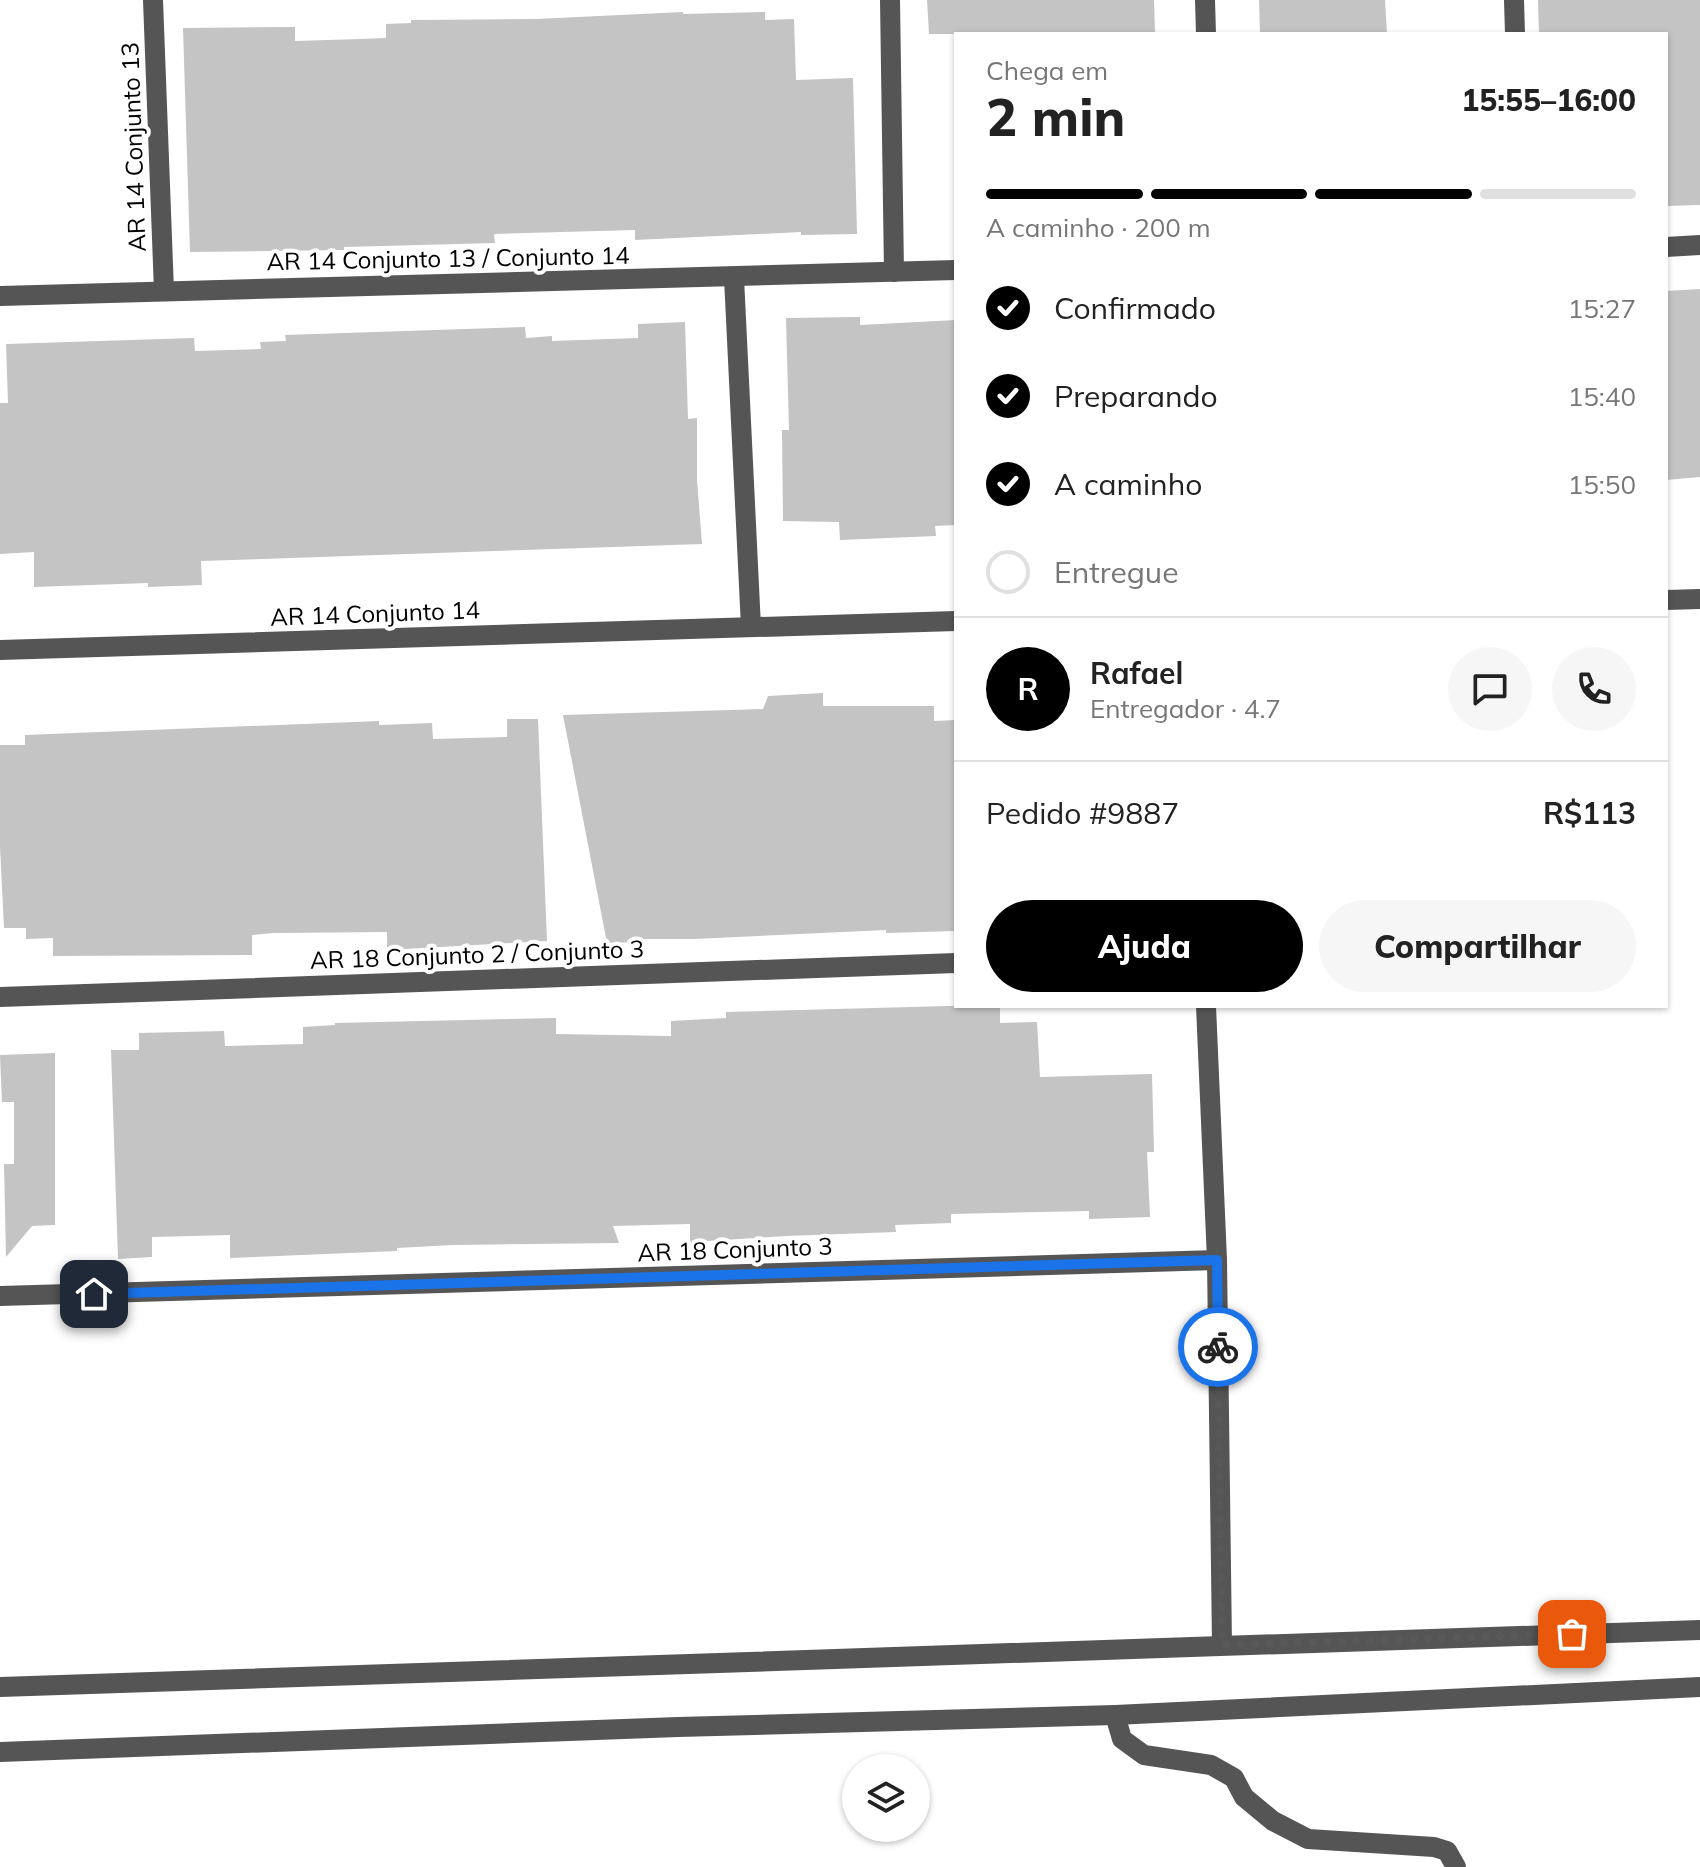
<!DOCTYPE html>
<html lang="pt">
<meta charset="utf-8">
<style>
:root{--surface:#fff;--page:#f6f6f6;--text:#222;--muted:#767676;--line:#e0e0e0;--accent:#000}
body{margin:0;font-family:Mulish,sans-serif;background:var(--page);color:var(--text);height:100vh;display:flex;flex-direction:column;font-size:30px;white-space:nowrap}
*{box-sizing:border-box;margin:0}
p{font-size:26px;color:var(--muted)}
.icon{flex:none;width:44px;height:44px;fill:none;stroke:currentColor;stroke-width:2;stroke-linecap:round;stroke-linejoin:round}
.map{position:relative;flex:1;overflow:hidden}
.side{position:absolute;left:954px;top:32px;width:714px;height:976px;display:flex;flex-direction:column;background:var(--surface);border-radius:0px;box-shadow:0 2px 6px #0004}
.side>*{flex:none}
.tools{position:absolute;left:842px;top:1754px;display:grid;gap:16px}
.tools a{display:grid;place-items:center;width:88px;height:88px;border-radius:50%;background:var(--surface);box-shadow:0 2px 6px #0004;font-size:40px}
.pin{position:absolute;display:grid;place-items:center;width:68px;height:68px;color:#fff;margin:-34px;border-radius:16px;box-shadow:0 4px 12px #0006}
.courier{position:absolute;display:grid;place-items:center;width:80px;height:80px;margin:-40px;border:6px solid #1a73e8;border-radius:50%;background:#fff;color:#222;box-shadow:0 2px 10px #0007}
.overview em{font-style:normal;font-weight:800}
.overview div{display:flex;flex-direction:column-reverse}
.overview{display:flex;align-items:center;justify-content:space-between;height:136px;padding:0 32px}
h1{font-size:52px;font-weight:800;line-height:60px}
.bar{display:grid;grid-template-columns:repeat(4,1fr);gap:12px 8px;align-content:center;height:96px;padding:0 32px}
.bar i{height:10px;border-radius:6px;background:var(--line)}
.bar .on{background:var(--accent)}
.bar p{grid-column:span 4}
.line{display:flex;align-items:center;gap:20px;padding:0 32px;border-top:2px solid var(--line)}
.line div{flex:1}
.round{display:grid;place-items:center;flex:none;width:84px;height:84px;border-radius:42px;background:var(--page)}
ol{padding:0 32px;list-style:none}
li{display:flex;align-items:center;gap:24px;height:88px}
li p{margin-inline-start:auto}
li .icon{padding:8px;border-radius:50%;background:var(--accent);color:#fff;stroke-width:4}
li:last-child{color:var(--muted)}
li i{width:44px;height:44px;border:4px solid var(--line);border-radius:50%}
.button{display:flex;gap:16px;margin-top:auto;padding:16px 32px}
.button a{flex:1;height:92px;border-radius:48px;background:var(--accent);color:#fff;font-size:32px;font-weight:800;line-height:92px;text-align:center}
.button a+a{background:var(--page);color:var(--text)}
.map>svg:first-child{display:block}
</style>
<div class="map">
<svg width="1700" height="1867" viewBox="0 0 1700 1867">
<rect width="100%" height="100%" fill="#fff"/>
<g fill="#c4c4c4">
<path d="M927 0H1154L1155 34H929Z"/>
<path d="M1259 0H1385L1387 34H1260Z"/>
<path d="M1538 0H1700V205L1666 206V34H1539Z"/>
<path d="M683 12V14L765 12V20L794 19 796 80 853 78 857 234 801 235V232L635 240V230L494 234 495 243 344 247V250L190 252 183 28 295 27V41L360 39 386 38V24L411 23V20L536 19Z"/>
<path d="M1700 289V477L1666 480V291Z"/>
<path d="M860 317V325L956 320V525L935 526 936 536 840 540 839 522 783 521 782 430H789L786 318Z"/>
<path d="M685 322 688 419 697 418V480L702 544 201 561 202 585 148 587V583L34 587V552L0 554V403H8L6 344 194 338 195 351 261 349 260 342 286 341 285 335 525 327 526 338 552 336V341L638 338V324Z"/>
<path d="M823 693V706H934V721L956 720V931L886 933V930L694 939H638V942L607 943 563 715 763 709 768 696Z"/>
<path d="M507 719H538L547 941 387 950V932L274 933 252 935V955L53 956V938L26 939V928H4L0 847V745H25V735L379 721V725L432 723 433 739 507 737Z"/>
<path d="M948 1006H1000V1023L1037 1022 1040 1077 1152 1074 1154 1152H1147L1150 1217 1089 1219V1211L951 1214V1223L895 1225 896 1232 786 1236 690 1242V1224L613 1226 619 1243 452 1245 397 1248V1251L230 1258V1235L152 1237V1257L118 1259 111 1050H139V1033L224 1031 225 1046 303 1044V1027L335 1025V1023L556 1018V1034L671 1036V1021L726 1018V1012Z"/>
<path d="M55 1053V1225L32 1226 6 1257 4 1164H14V1102H2L0 1055Z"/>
</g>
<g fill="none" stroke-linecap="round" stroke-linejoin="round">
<g stroke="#555" stroke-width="20">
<path d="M153 0 164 291"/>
<path d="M890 0 894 272"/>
<path d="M1205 0 1206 34"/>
<path d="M1514 0 1515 34"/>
<path d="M1666 247 1700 245"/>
<path d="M734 278 751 627"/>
<path d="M0 296 956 270"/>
<path d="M1666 600 1700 599"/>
<path d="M0 650 956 621"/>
<path d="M0 997 956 963"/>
<path d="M1206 1006 1217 1260 1222 1645"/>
<path d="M0 1296 1217 1260"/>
<path d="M0 1687 1700 1630"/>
<path d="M1115 1715 1122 1739 1144 1755 1211 1765 1234 1778 1244 1797 1273 1821 1308 1839 1434 1847 1447 1851 1456 1867"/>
<path d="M0 1752 678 1727 1115 1715 1700 1687"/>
</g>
</g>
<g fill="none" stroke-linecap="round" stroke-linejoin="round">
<path stroke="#595959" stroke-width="8" stroke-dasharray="0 14.4" d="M1218 1347 1222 1645 1572 1634"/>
<path stroke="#1a73e8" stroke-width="10" d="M94 1294 1217 1260 1218 1347"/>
</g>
<g text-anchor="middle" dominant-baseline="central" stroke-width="8" stroke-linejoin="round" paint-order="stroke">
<g font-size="24" fill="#000" stroke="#fff">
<text transform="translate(133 147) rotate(-92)">AR 14 Conjunto 13</text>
<text transform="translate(448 258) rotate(-1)">AR 14 Conjunto 13 / Conjunto 14</text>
<text transform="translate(375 613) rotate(-2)">AR 14 Conjunto 14</text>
<text transform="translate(477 954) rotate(-2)">AR 18 Conjunto 2 / Conjunto 3</text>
<text transform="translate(735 1249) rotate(-2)">AR 18 Conjunto 3</text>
</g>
</g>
</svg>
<div class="tools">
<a><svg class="icon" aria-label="layers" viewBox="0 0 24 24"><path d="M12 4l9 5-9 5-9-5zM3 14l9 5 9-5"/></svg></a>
</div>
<div class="pin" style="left:1572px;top:1634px;background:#ea580c"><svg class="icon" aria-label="bag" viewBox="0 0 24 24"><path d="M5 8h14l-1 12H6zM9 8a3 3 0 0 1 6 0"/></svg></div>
<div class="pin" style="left:94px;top:1294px;background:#1f2937"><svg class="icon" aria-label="home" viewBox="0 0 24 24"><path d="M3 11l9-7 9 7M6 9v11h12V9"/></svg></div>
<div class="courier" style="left:1218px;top:1347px"><svg class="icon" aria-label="bike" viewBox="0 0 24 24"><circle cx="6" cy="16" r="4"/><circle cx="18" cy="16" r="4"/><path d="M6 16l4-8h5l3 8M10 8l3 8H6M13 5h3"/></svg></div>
<section class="side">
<div class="overview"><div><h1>2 min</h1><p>Chega em</p></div><em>15:55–16:00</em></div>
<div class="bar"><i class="on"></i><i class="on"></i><i class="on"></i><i></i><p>A caminho · 200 m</p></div>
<ol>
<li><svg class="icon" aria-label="check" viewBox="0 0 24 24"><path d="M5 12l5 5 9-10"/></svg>Confirmado<p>15:27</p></li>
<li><svg class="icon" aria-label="check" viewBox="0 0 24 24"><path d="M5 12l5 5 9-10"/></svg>Preparando<p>15:40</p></li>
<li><svg class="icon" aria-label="check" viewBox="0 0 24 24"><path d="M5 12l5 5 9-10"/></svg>A caminho<p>15:50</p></li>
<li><i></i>Entregue</li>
</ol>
<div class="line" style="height:144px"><b class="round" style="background:var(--accent);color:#fff">R</b><div><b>Rafael</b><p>Entregador · 4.7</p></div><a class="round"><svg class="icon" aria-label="chat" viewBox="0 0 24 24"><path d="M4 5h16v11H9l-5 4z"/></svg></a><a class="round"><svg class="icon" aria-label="phone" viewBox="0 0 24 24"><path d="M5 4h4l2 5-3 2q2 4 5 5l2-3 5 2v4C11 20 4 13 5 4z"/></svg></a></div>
<div class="line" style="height:104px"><div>Pedido #9887</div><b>R$113</b></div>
<div class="button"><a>Ajuda</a><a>Compartilhar</a></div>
</section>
</div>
